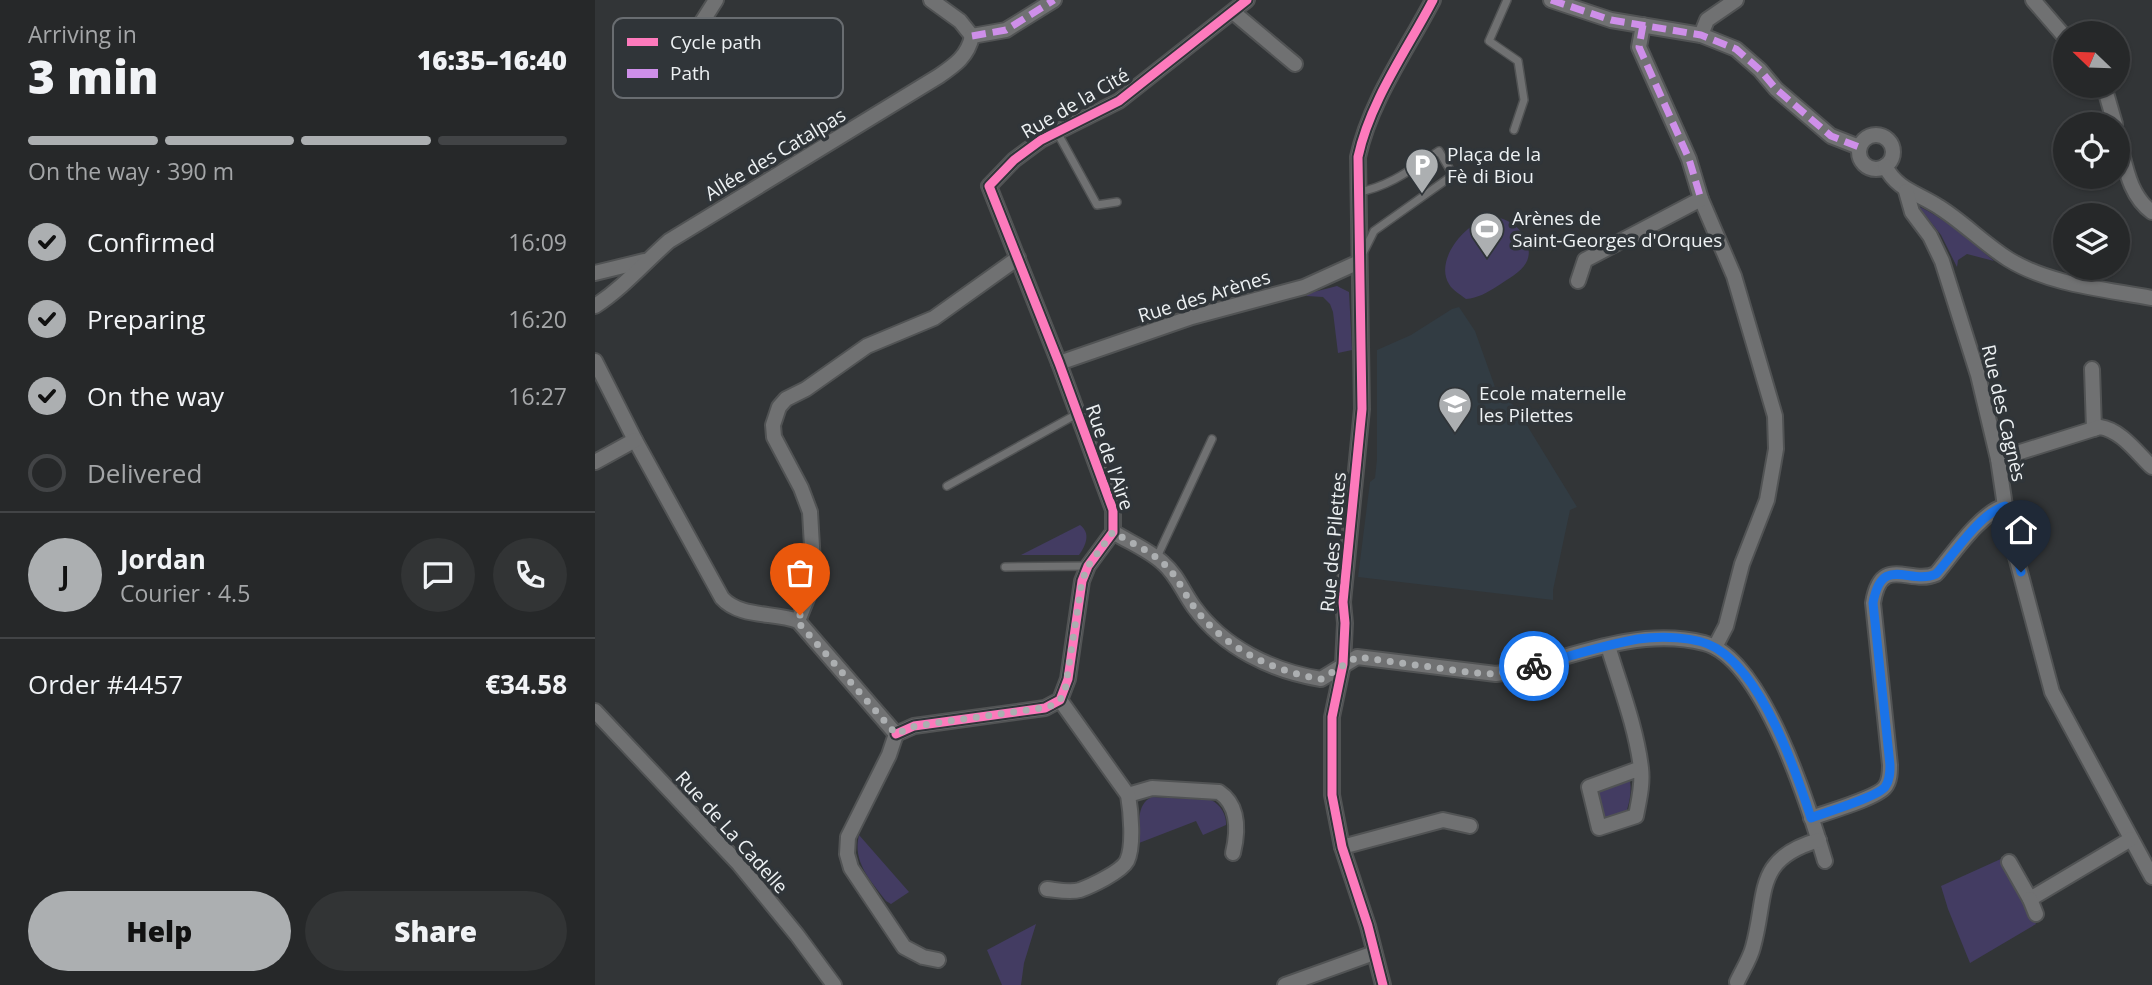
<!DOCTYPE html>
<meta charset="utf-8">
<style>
:root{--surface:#262829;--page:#323435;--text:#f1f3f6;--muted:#a4a6a8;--line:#424446;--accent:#acafb1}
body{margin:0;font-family:"Open Sans",sans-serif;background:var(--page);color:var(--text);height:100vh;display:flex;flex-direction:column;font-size:26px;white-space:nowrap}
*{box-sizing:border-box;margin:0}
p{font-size:23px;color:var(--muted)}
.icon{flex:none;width:38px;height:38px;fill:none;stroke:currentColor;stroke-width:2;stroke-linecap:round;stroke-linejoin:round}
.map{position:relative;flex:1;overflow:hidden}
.side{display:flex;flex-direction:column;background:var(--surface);width:595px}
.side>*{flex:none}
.needle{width:46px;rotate:293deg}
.buttons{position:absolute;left:1458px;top:21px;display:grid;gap:14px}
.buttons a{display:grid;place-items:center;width:77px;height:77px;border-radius:50%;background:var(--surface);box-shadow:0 2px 5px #0004,0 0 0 2px var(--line);font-size:35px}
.pin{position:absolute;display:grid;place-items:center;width:60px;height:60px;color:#fff;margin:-72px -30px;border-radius:50% 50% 50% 0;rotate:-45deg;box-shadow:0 0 7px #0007}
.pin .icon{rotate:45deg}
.courier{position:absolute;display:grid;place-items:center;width:70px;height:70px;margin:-35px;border:5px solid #1a73e8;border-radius:50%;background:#fff;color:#222;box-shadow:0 2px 9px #0007}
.summary em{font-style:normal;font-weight:800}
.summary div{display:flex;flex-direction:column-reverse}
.summary{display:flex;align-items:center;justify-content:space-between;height:119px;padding:0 28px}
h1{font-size:46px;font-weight:800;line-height:52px}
.bar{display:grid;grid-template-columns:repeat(4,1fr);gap:10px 7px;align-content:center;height:84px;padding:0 28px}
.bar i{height:9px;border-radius:5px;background:var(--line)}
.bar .selected{background:var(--accent)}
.bar p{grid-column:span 4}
.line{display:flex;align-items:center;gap:18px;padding:0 28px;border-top:2px solid var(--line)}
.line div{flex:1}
.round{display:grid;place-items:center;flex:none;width:74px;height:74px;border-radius:37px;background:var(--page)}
ol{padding:0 28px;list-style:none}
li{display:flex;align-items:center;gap:21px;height:77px}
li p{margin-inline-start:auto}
li .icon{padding:7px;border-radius:50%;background:var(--accent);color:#111;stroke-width:4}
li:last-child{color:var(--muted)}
li i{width:38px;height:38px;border:4px solid var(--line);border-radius:50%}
.primary-button{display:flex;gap:14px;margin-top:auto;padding:14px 28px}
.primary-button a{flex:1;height:80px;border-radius:42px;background:var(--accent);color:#111;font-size:28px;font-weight:800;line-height:80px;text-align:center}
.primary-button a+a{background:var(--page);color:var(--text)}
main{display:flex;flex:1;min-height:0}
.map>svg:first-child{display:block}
</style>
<main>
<section class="side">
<div class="summary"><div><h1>3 min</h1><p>Arriving in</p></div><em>16:35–16:40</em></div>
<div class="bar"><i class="selected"></i><i class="selected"></i><i class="selected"></i><i></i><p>On the way · 390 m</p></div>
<ol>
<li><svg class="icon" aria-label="check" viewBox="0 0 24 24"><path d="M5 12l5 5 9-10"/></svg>Confirmed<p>16:09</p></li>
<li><svg class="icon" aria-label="check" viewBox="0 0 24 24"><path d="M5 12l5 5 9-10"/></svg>Preparing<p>16:20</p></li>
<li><svg class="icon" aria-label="check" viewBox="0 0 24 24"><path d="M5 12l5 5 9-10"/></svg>On the way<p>16:27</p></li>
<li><i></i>Delivered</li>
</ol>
<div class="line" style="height:126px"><b class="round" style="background:var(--accent);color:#111">J</b><div><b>Jordan</b><p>Courier · 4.5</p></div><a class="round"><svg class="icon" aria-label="chat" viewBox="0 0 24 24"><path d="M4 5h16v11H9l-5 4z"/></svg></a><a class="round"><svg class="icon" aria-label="phone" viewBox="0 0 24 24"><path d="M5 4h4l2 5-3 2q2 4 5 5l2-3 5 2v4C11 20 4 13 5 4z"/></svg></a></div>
<div class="line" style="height:91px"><div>Order #4457</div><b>€34.58</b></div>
<div class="primary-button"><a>Help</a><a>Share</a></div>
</section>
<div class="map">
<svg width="1557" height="985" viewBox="0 0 1557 985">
<rect width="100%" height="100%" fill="#323537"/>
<path fill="#323c43" d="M864 307 880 331 900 387 922 409 982 507 975 510 958 590V600L763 577 775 482 780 478 782 459V350L816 335 857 309Z"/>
<g fill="#433c62">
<path d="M1323 206C1351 219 1375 241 1399 261L1372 254 1363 260 1362 267 1346 235Z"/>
<path d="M905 218C917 222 924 227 930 238 943 265 920 274 901 287 891 293 883 298 871 299 866 295 857 290 854 284 840 261 867 228 888 220 893 218 900 219 905 218Z"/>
<path d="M742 286 754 292 757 350 743 353 738 312 735 304 728 297 712 296 711 294Z"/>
<path d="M485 525C496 533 491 545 484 555H426Z"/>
<path d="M1034 778C1038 789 1034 806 1029 818L1015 822 1006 818 1001 789Z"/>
<path d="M557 797 616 800C625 804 632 815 631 825L608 835 601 821 544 843C545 827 540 804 557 797Z"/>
<path d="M264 835 314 892 296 904 291 901C276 881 257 862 264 835Z"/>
<path d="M1408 858 1441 924 1375 963 1353 909 1346 886Z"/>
<path d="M441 924 429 963 426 985H407L392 950Z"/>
</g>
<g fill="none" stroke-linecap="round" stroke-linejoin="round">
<g stroke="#515354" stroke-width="10">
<g id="service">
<path d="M912 0 894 41 923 61 929 100 919 130"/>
<path d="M462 132 502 205 522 202"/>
<path d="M763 192C794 187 818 168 844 151L858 175 779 231 767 255"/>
<path d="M352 486 482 414"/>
<path d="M562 557 617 439"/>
<path d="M410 567 493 566"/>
</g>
</g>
<g stroke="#515354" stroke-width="18">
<g id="minor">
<path d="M336 0 365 21 377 36"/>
<path d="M956 0 1016 20 1106 35 1141 49 1165 70 1181 89 1236 136 1264 147"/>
<path d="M1438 0 1470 37"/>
<path d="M638 12 700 64"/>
<path d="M1048 25 1044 47 1094 159 1106 199 1139 276 1180 416 1181 449 1172 500 1147 564 1131 626 1120 647"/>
<path d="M100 33 121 0"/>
<path d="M1106 35 1112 20 1141 0"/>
<path d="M377 36 411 30 459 0"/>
<path d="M1509 86 1520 124"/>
<path d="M1522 135C1530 162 1533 195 1557 212"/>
<circle cx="1281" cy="152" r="17"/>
<path d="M1290 166C1302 190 1323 193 1344 207 1368 222 1388 243 1413 259 1455 285 1509 289 1557 298"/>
<path d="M1311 191 1317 212 1335 236 1347 261 1383 375 1403 459 1410 506 1419 549 1457 692 1557 877"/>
<path d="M0 273 49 261"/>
<path d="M983 281 990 260 1106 199"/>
<path d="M0 306C28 288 49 263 74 241L344 76C360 65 373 56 377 36"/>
<path d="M0 361 40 440 127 598C145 618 179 612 203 621L301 734 294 755 253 837 252 854 256 868 309 947 328 957 343 960"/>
<path d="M464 363 597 317 709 287 764 262"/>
<path d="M1497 369 1499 429"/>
<path d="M1403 459 1505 427C1526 430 1542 453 1557 467"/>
<path d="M0 462 40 440"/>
<path d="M518 532C534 542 554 550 568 563 582 575 588 592 599 607 629 648 677 671 726 679L762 657 901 674 921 671C980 655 1046 627 1109 643 1168 658 1214 807 1230 861"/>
<path d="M203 621 219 581 215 512 206 488 179 437 178 425 184 407 191 399 211 389 272 346 339 318 423 258"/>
<path d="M1013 646C1025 686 1041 727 1046 768 1048 784 1044 800 1041 816L1004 828 994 787 1046 768"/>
<path d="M0 711 144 864 202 935 239 985"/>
<path d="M301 734 319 726 450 708 465 700 473 679 487 581 493 566 518 532V510L464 363 394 186 419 160 446 140 524 101 652 0"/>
<path d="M533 795 557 788 624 792C645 806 643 832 638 853"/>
<path d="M1216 818C1232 812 1282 798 1290 787 1295 781 1295 772 1295 765L1278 603C1286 553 1315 586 1341 574 1358 554 1385 513 1410 506"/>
<path d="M747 847 848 820 875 826"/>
<path d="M1414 862 1435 899 1536 839"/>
<path d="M452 889C462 890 475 893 485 890 496 886 526 872 532 861 539 846 536 812 533 795L465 700"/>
<path d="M1435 899 1441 914"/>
<path d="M1142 982C1147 971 1155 959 1158 947 1173 893 1158 859 1224 840"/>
<path d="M690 985 779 953"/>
<path d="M788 985 773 926 747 847 737 795V717L748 664 750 623 748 602 767 409 763 157C775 101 812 50 838 0"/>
</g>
</g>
<use href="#service" stroke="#707172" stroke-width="7"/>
<use href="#minor" stroke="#707172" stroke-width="14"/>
<g stroke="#ce8fe9" stroke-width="7" stroke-dasharray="14 7" stroke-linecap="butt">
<path d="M956 0 1016 20 1106 35 1141 49 1165 70 1181 89 1236 136 1264 147"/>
<path d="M1048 25 1044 47 1094 159 1106 199"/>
<path d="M377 36 411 30 459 0"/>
</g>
<g stroke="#303539" stroke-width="13">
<g id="cycleway">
<path d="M301 734 319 726 450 708 465 700 473 679 487 581 493 566 518 532V510L464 363 394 186 419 160 446 140 524 101 652 0"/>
<path d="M788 985 773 926 747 847 737 795V717L748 664 750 623 748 602 767 409 763 157C775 101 812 50 838 0"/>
</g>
</g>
<use href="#cycleway" stroke="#fd7abc" stroke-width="9"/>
</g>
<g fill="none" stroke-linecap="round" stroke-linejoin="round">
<path stroke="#acafb1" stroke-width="7" stroke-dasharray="0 12.6" d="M205 615 202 621 301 734 320 726 454 707 465 700 470 691 487 581 493 566 518 532C534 542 554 550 568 563 582 575 588 592 599 607 629 648 677 671 726 679L762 657 880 673 901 674 939 666"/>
<path stroke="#1a73e8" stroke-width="9" d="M939 666C973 657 1008 645 1043 639 1065 636 1101 636 1121 648 1168 676 1200 768 1216 818 1231 812 1282 797 1290 787 1295 780 1295 772 1295 765L1278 603C1287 553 1315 586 1341 574 1359 554 1385 513 1410 506L1426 572"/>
</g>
<defs>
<g id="parking-pin" transform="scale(1.75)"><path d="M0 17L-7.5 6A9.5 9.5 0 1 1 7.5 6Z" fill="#acafb1" stroke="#303539"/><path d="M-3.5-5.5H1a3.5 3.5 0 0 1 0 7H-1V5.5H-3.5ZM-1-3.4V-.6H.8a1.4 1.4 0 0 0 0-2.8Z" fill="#fff"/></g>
<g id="stadium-pin" transform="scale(1.75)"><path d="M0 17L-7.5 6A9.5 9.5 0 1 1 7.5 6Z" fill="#acafb1" stroke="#303539"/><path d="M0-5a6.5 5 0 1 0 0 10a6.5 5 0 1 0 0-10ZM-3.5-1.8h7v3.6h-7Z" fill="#fff"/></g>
<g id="school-pin" transform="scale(1.75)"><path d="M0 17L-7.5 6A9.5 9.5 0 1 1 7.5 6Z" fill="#acafb1" stroke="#303539"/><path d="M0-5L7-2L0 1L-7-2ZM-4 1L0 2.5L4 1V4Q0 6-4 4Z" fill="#fff"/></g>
</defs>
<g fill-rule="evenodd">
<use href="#parking-pin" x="827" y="165"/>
<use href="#stadium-pin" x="892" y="229"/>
<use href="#school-pin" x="860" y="404"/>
</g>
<g text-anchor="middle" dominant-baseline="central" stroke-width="7" stroke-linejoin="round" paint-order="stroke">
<g font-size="19" fill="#edf1f3" stroke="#303539">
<text transform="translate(480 103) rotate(-30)">Rue de la Cité</text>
<text transform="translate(180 154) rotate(-31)">Allée des Catalpas</text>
<text transform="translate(609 296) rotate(-17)">Rue des Arènes</text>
<text transform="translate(1409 413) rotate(77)">Rue des Cagnès</text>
<text transform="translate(515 457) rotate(71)">Rue de l'Aire</text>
<text transform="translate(738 542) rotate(-85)">Rue des Pilettes</text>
<text transform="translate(137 832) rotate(48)">Rue de La Cadelle</text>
</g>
<g font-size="19" fill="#edf1f3" stroke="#303539" text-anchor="start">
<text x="852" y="154">Plaça de la<tspan x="852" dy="22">Fè di Biou</tspan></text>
<text x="917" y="218">Arènes de<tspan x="917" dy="22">Saint-Georges d'Orques</tspan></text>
<text x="884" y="393">Ecole maternelle<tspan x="884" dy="22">les Pilettes</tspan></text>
</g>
</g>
<rect x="18" y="18" width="230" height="80" rx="10" fill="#303539" stroke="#696d71" stroke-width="2"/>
<rect x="32" y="38" width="31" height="8" fill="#fd7abc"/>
<rect x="32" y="69" width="31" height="9" fill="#ce8fe9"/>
<g font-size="19" fill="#edf1f3">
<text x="75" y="49">Cycle path</text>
<text x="75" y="80">Path</text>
</g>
</svg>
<div class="buttons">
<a><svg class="needle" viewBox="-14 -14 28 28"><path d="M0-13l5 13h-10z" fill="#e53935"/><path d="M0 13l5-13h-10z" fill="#a4a6a8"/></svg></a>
<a><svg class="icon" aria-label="locate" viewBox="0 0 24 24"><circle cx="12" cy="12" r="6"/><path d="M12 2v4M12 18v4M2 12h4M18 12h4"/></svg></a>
<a><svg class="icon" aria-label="layers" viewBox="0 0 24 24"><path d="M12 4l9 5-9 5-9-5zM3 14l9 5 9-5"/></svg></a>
</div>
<div class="pin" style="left:205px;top:615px;background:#ea580c"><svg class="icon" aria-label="bag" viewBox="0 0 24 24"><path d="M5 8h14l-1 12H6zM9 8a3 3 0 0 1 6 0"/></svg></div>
<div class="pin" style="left:1426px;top:572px;background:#1f2937"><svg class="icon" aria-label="home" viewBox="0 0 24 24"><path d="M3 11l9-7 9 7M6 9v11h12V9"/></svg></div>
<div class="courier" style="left:939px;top:666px"><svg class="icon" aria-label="bike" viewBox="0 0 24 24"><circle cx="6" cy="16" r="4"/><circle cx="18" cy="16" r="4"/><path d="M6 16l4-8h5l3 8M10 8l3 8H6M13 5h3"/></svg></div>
</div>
</main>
